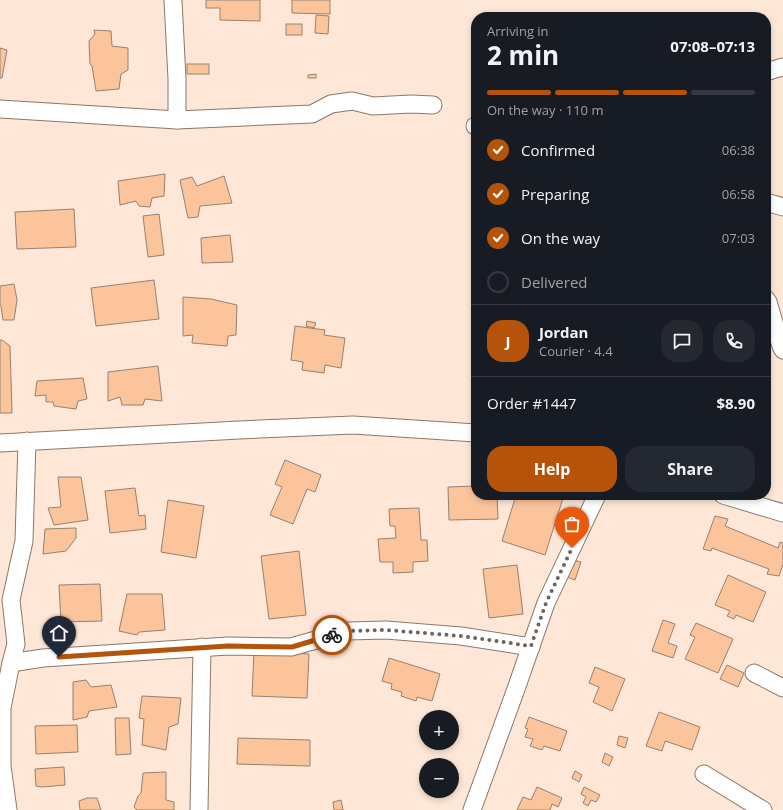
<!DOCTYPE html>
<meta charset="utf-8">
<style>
:root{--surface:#171b24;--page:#242831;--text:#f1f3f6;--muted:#9ea1a6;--line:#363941;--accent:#b45309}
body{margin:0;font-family:"Open Sans",sans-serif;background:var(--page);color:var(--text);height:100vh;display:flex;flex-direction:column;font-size:15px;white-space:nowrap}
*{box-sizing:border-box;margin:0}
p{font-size:13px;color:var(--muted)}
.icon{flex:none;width:22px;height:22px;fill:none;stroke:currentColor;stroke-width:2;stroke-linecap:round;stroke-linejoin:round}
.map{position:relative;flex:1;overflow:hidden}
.sheet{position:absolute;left:471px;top:12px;width:300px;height:488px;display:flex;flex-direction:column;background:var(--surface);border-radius:16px;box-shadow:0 2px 6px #0003}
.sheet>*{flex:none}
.controls{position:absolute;left:419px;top:710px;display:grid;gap:8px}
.controls a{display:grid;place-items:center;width:40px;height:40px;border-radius:50%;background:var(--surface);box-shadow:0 2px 6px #0003;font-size:20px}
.pin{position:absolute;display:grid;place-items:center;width:34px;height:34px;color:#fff;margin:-41px -17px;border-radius:50% 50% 50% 0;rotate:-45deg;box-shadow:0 0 4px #0007}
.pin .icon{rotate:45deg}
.courier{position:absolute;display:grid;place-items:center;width:40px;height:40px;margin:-20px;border:3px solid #b45309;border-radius:50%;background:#fff;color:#222;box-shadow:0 1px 5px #0007}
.head em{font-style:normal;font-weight:700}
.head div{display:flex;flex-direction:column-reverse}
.head{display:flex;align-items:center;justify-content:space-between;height:68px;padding:0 16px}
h1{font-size:26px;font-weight:700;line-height:30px}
.bar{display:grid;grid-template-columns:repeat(4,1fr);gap:6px 4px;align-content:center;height:48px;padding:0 16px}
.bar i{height:5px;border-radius:3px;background:var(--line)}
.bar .active{background:var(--accent)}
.bar p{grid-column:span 4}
.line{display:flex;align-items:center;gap:10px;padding:0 16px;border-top:1px solid var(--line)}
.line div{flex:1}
.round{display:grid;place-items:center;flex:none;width:42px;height:42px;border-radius:16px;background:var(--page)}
ol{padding:0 16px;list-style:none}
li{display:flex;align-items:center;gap:12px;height:44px}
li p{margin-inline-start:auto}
li .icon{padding:4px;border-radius:50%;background:var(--accent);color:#fff;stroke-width:4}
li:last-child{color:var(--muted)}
li i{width:22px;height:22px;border:2px solid var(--line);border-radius:50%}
.cta{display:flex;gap:8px;margin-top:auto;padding:8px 16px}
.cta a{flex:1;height:46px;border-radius:16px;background:var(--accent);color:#fff;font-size:16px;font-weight:700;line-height:46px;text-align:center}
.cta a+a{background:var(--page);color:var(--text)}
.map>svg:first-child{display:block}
</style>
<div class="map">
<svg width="783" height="810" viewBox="0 0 783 810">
<rect width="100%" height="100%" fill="#fee7d7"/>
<g fill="#fcc49b" stroke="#968172">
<path d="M206 0H260V21L220 20V8H206Z"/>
<path d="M292 0H330V14L292 13Z"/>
<path d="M316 15 329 16 328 34 315 33Z"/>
<rect x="286" y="24" width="16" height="11"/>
<path d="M94 30 111 31 112 46 128 48V70L121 74 119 89 96 91 92 66 90 64 89 41 95 34Z"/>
<path d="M0 48 7 50 2 78H0Z"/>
<rect x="187" y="64" width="22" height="10"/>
<path d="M316 74V78H308V75Z"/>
<path d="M165 174 164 196 152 198 150 207 139 206 136 201 120 205 118 181Z"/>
<path d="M224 176 232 203 200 206 198 217 188 218 180 180 192 177 197 186Z"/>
<path d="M74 209 76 247 17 249 15 212Z"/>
<path d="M159 214 164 255 148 257 143 216Z"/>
<path d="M230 235 233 262 202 263 201 238Z"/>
<path d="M154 280 159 319 96 326 91 288Z"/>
<path d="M14 284 17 300 14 320H3L1 306 0 305V286Z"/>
<path d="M183 297 211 299 237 305 236 335 228 336 227 346 192 343 193 335 183 336Z"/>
<path d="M307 321 316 323 314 328 306 326Z"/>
<path d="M295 326 325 330 324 335 345 338 341 368 325 365 324 373 302 370 303 362 291 360Z"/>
<path d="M0 340H2L10 346 12 413H0Z"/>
<path d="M158 366 162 401 145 399 143 405H122L120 397 108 401V372Z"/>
<path d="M83 378 87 399 78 401 76 409 54 406 53 402H46V395L35 396 37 381Z"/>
<path d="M285 460 321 475 315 492 307 489 293 524 270 515 282 487 275 484Z"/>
<path d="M58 477H81L88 520 54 525 48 508 61 507Z"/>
<path d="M476 486V495H497L498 519 449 520 448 487Z"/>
<path d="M135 488 139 516 145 515 146 529 110 533 105 491Z"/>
<path d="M516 495H564L545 555 502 541Z"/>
<path d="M168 500 204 506 196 558 161 552Z"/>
<path d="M419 508 421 540H427L428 561 413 562V572L393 573V562H380L378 539 396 538 395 526H390L389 509Z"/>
<path d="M715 516 728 519 725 526 778 548 780 542 783 543V564L779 576 767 574 769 569 712 548 711 551 703 549Z"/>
<path d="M76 528V538L66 551 43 554 45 529Z"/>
<path d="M299 551 306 615 269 619 261 556Z"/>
<path d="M573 560 581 562 575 580 567 577Z"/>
<path d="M517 565 523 614 489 618 483 569Z"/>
<path d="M728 575 766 592 753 622 736 615 734 619 727 616 730 611 715 605Z"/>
<path d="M100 584 102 621 61 622 59 585Z"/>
<path d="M127 594H162L165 630 139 632 137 635 119 631Z"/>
<path d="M663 620 675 624 668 643 677 646 673 658 652 651Z"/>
<path d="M696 623 733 639 718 673 685 659 695 637 690 635Z"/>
<path d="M254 651 309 654 307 698 252 696Z"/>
<path d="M389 658 440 674 432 701 417 697 416 701 401 696 402 692 391 689 392 684 382 681Z"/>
<path d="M727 665 744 673 738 687 720 679Z"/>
<path d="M595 667 625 679 612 711 593 702 599 687 589 683Z"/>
<path d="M86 680 91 687 111 685 117 707 89 711 87 717 73 720V682Z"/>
<path d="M142 696 181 698 178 724 169 727 166 750 142 745 144 719 139 718Z"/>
<path d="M659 712 700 727 692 750 665 741 662 751 646 746Z"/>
<path d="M529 717 567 731 560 751 544 746 542 750 530 746 533 739 525 737 528 729 525 728Z"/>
<path d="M115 718H129L131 754 116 755Z"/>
<path d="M77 725 78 752 36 754 35 726Z"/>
<path d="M619 736 628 738 625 748 617 745Z"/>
<path d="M238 738 310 740V766L237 764Z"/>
<path d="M605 753 613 757 609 766 602 762Z"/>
<path d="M64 767 65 785 42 787 36 786 35 769Z"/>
<path d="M575 771 582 775 579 782 572 778Z"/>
<path d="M166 772V800L174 802V810H137L134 807 138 796 141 793 143 773Z"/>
<path d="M537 787 562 798 558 807 552 804 550 810H517L523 797 531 800Z"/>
<path d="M584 787 600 795 596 802 591 800 588 806 583 803 586 797 581 794Z"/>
<path d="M87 798H97L101 810H80L79 801Z"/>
<path d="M341 800 343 810H334L333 802Z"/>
</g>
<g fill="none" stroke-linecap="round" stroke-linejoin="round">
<g stroke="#8c7769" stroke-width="19">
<g id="minor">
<path d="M766 72 779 68 783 67"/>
<path d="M0 109 177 120V79L173 0"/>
<path d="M177 120 312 114 331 104 352 101 373 106 411 104 433 105"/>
<path d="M475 126H476"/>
<path d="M766 202 783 207"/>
<path d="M766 299 768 302 781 346 783 350"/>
<path d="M27 441 24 541 11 600 16 644 11 663 43 658 228 646 291 647 348 631 386 630 461 636 531 647"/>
<path d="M0 443 239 430 353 425 476 433"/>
<path d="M723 495 783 513"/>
<path d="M754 673 783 688"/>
<path d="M704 774 763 810"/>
<path d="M8 810 2 766V708L11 663"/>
<path d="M199 810 202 647"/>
<path d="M472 810 516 689 546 603 597 495"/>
</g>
</g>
<use href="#minor" stroke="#fff" stroke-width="17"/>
</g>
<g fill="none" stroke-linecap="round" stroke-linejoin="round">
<path stroke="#70635a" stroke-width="4" stroke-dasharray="0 7.2" d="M332 635 348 631 386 630 461 636 531 646 546 603 572 548"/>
<path stroke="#b45309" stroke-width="5" d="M59 657 228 646 292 647 332 635"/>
</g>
</svg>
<div class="controls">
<a>+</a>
<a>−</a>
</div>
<div class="pin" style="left:572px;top:548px;background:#ea580c"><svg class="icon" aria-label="bag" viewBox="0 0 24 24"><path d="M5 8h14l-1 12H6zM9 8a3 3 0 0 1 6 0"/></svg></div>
<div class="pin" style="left:59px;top:657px;background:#1f2937"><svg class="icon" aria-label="home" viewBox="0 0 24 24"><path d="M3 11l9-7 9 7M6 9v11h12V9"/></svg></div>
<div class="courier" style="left:332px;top:635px"><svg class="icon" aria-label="bike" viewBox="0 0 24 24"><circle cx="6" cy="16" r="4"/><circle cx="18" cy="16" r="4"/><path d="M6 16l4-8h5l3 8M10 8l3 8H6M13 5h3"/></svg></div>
<section class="sheet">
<div class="head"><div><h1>2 min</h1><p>Arriving in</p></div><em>07:08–07:13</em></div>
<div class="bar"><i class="active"></i><i class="active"></i><i class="active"></i><i></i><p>On the way · 110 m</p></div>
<ol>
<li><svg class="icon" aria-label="check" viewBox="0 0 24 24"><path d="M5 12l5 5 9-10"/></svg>Confirmed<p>06:38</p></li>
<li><svg class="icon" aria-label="check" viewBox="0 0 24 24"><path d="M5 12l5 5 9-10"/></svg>Preparing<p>06:58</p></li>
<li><svg class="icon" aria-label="check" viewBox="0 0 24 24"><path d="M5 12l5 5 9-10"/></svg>On the way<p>07:03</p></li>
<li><i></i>Delivered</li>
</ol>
<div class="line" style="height:72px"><b class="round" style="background:var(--accent);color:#fff">J</b><div><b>Jordan</b><p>Courier · 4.4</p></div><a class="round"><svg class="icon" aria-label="chat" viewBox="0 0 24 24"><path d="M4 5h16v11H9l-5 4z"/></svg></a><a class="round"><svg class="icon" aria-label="phone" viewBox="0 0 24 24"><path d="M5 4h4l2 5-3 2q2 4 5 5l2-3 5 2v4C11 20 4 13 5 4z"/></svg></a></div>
<div class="line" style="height:52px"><div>Order #1447</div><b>$8.90</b></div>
<div class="cta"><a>Help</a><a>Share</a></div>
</section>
</div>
